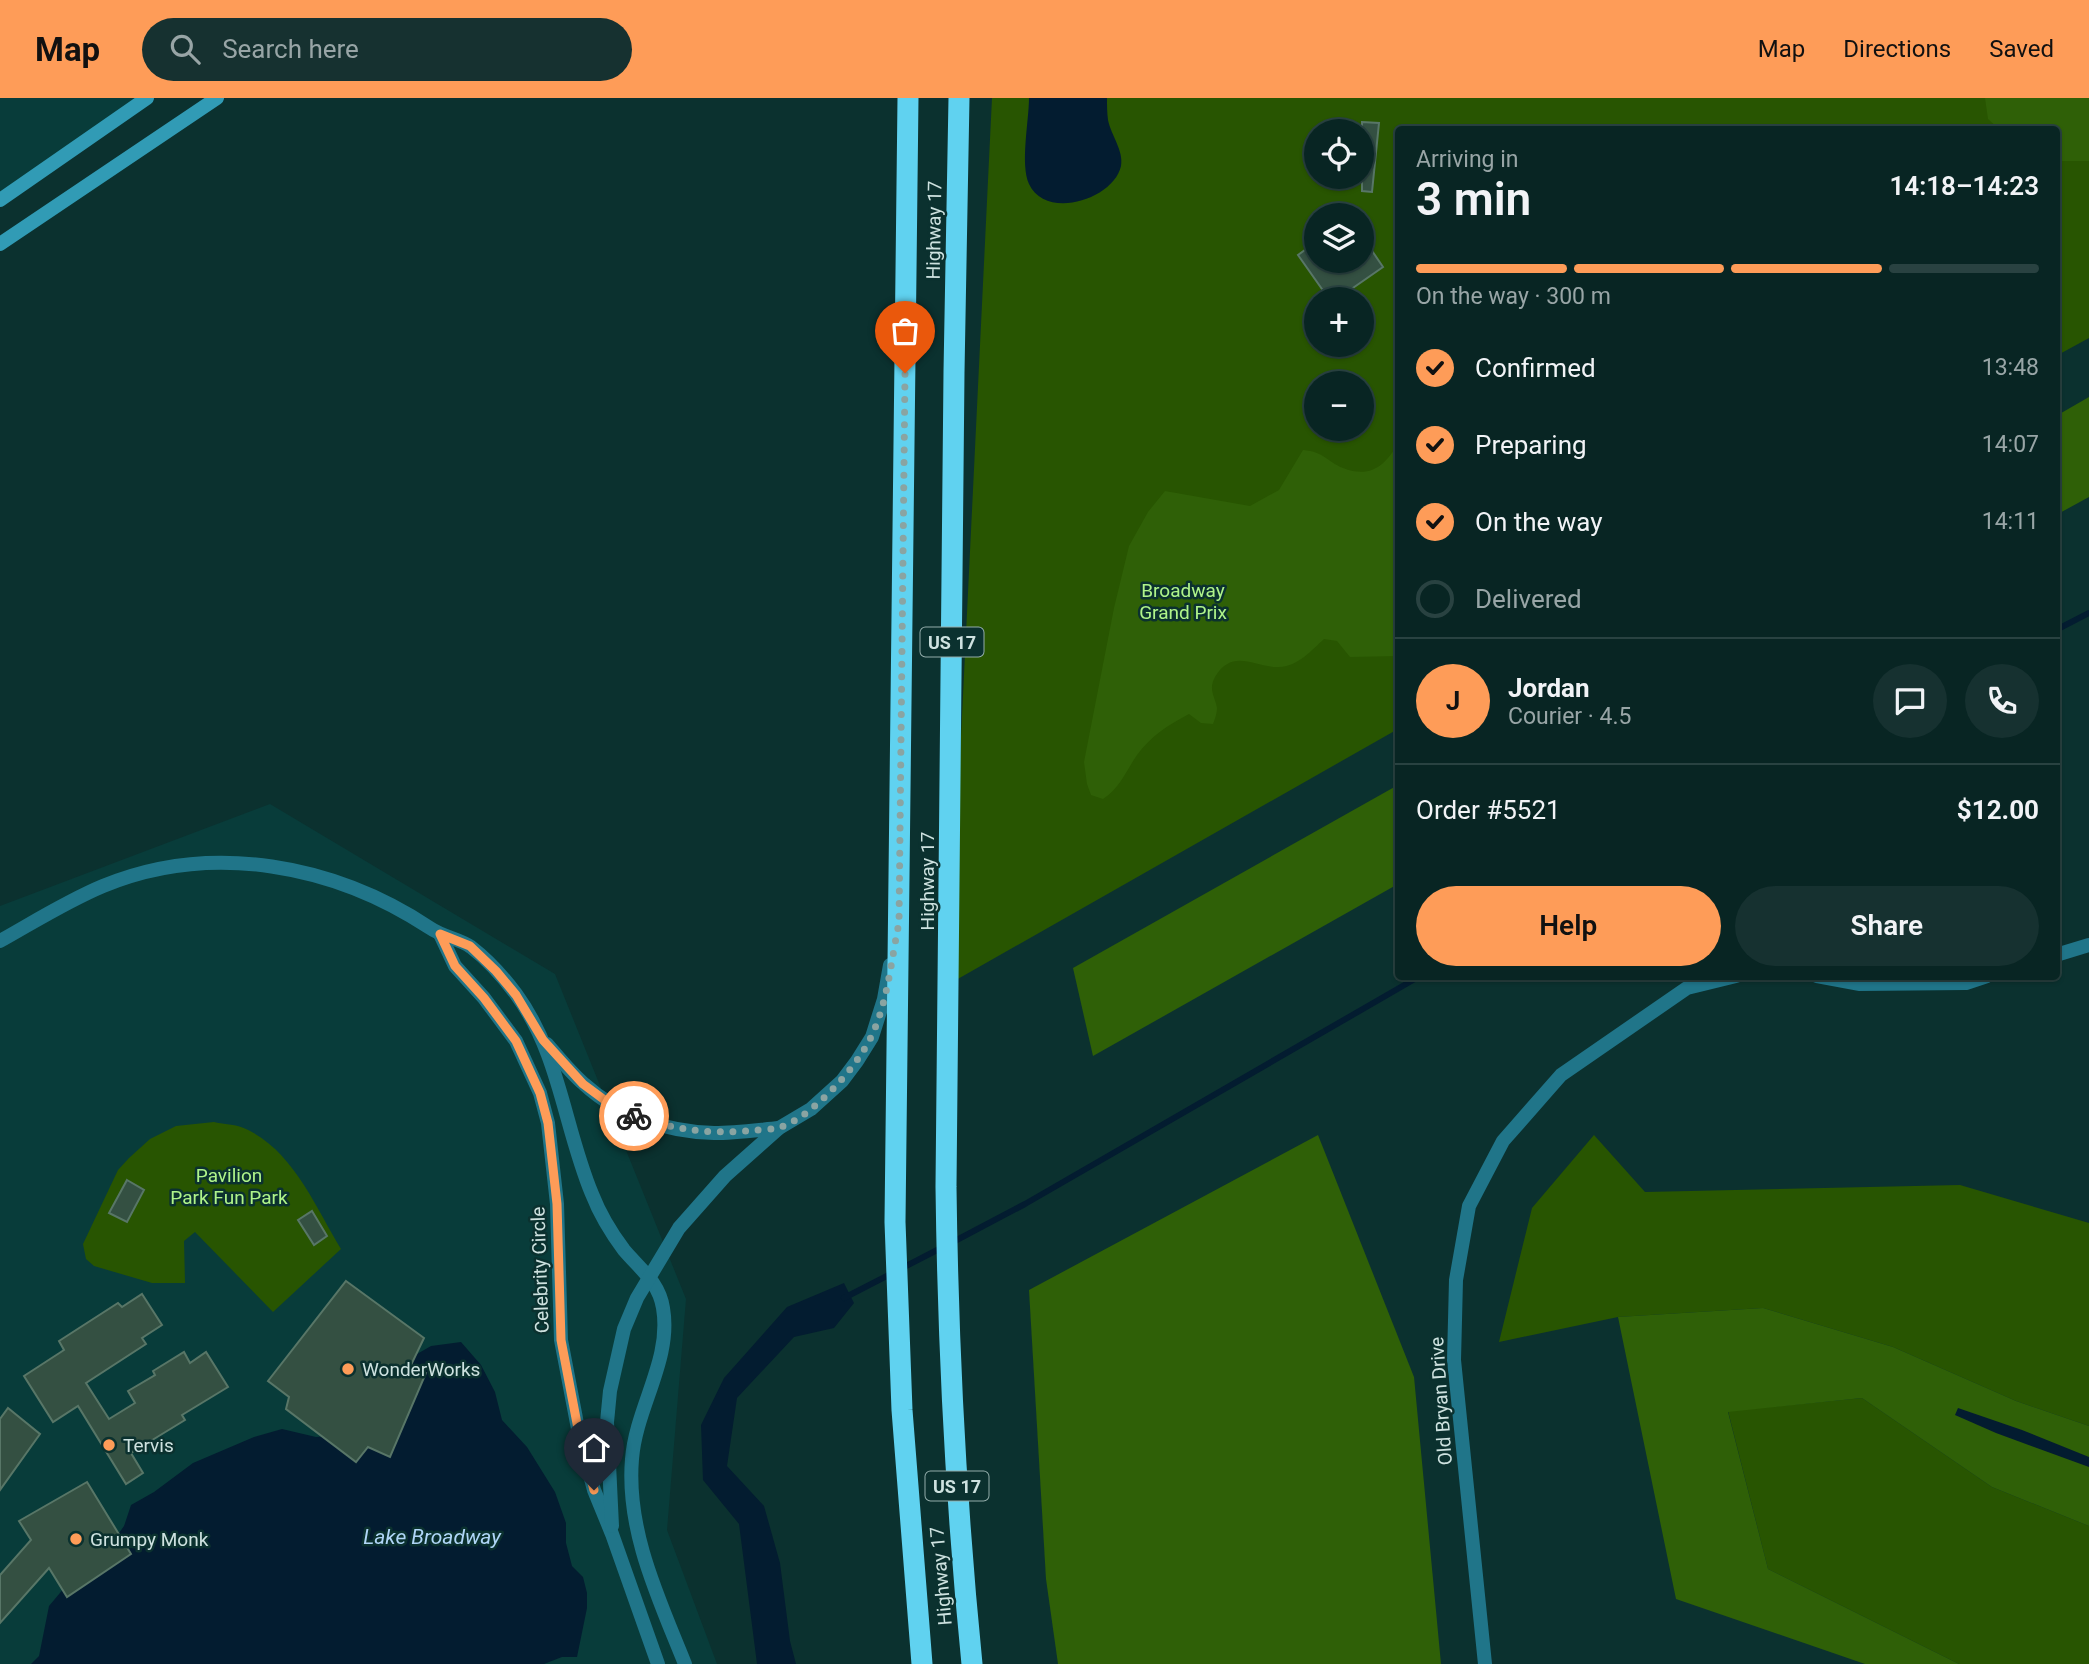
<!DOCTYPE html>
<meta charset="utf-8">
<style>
:root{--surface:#082523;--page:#163130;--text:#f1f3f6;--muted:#98a5a6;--line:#294241;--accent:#fe9c58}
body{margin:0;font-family:Roboto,sans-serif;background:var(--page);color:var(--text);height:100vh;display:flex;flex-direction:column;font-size:26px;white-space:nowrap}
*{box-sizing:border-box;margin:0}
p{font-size:23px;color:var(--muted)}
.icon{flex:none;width:38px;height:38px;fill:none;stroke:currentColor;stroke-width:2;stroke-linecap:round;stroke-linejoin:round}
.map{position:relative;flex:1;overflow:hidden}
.panel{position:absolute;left:1395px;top:28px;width:665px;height:854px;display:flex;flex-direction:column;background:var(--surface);border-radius:7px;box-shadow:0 2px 5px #0004,0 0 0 2px var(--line)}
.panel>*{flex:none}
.tools{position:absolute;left:1304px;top:21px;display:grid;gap:14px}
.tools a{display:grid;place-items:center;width:70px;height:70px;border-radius:50%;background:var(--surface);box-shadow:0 2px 5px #0004,0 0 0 2px var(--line);font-size:35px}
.pin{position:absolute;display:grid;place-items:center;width:60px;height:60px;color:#fff;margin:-72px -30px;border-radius:50% 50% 50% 0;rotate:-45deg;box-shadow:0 0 7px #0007}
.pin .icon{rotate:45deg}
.courier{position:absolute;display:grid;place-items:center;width:70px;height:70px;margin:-35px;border:5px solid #fe9c58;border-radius:50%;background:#fff;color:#222;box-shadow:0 2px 9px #0007}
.headline em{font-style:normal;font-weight:600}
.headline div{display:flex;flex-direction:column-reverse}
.headline{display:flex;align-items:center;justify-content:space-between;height:119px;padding:0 21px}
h1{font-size:46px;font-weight:600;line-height:52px}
.bar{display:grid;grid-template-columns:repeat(4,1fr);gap:10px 7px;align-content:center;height:84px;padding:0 21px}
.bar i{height:9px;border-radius:5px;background:var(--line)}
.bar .current{background:var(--accent)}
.bar p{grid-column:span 4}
.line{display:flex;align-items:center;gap:18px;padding:0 21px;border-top:2px solid var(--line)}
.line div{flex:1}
.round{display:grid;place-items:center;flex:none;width:74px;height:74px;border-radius:37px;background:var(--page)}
ol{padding:0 21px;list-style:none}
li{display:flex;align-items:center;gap:21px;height:77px}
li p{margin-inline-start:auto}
li .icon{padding:7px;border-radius:50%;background:var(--accent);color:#111;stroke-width:4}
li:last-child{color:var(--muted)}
li i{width:38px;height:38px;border:4px solid var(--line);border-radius:50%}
.button{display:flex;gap:14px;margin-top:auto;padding:14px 21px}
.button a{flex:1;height:80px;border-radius:42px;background:var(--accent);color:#111;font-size:28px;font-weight:600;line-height:80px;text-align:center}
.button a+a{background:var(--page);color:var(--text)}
header{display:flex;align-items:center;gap:42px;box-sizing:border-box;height:98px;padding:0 35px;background:var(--accent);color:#111}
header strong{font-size:33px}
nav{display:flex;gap:38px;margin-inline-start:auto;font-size:24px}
.search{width:490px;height:63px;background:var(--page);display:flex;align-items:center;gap:18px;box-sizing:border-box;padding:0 24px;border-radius:38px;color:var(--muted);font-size:26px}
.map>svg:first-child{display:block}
</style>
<header>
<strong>Map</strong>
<div class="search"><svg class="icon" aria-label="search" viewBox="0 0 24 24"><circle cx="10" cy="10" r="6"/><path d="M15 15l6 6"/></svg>Search here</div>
<nav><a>Map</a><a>Directions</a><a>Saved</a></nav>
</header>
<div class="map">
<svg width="2089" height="1566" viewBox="0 0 2089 1566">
<rect width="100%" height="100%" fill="#0b312f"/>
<g fill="#083c3a">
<path d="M0 0H147L0 102Z"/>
<path d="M270 706 555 876 686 1201 667 1432 717 1566H0V808Z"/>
</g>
<g fill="#285501" fill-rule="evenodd">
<path d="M992 0H2089V240L2056 258V32H1398V631L949 886ZM1316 33H1362V79H1316ZM1316 117H1362V163H1316ZM1316 201H1362V247H1316ZM1316 285H1362V331H1316Z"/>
<path d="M214 1024C222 1026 233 1026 241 1029 291 1048 315 1108 341 1151L273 1214 195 1134 184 1143 185 1185H152L94 1168 86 1161 83 1146 118 1072 129 1060 150 1041 176 1028Z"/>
<path d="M1594 1037 1645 1094 1960 1087 2089 1125V1328L2016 1303 1893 1249 1763 1210 1618 1219 1499 1244 1532 1110Z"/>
<path d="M1862 1300 1992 1389 2089 1428V1566H1959L1768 1471 1728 1313Z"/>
</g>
<g fill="#2f6007">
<path d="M1985 0H2089V63H2056V32L1999 31 1988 21Z"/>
<path d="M2089 299V399L2056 417V318Z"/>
<path d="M1398 346V558L1350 559 1337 543 1324 541C1312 552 1297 569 1279 569 1255 570 1233 549 1215 579 1208 592 1215 598 1217 610 1217 615 1215 621 1213 626L1201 625 1189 616C1168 627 1151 638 1137 657 1126 673 1120 690 1103 701L1091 697 1087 686 1084 664 1114 510 1129 448 1148 414 1165 393 1250 408 1279 392 1303 352C1325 354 1326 363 1343 370 1371 381 1385 367 1398 346Z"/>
<path d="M1398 687V786L1093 958 1073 870Z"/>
<path d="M1318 1037 1414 1279 1441 1566H1058L1046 1481 1029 1192Z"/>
<path d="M1763 1210 1893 1249 2016 1303 2089 1328V1428L1992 1389 1862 1300 1728 1314 1768 1471 1959 1566H1865L1676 1501 1618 1219Z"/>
</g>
<g fill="#031c30">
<path d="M1029 0H1107C1107 7 1107 15 1108 22 1111 37 1124 53 1121 68 1114 101 1046 123 1029 86 1020 66 1029 23 1029 0Z"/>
<path d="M844 1185 854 1205 834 1230 794 1239 737 1300 727 1368 764 1408 780 1465 790 1543 796 1566H757L739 1426 703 1382 701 1327 724 1280 787 1209Z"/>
<path d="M461 1244 481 1267 495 1294 502 1322 527 1349 555 1394 566 1425V1445L572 1468 583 1479 587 1495V1510L577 1559H562L544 1566H31L39 1558 49 1508 75 1477 107 1452 124 1428 131 1407 154 1394 193 1365 254 1339 282 1331 316 1339 355 1336 410 1260 431 1248Z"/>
<path d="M1958 1310 2022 1332 2089 1359V1369L1996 1335 1955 1317Z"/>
</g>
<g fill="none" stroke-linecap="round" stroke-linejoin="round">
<g stroke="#031c30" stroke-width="6">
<path d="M2056 532 2089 515"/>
<path d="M953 1144 1025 1106 1420 878"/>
<path d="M844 1200 943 1149"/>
</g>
</g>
<g fill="#345042" stroke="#587667" stroke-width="2">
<path d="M1362 24 1379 25 1372 94 1362 93Z"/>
<path d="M1362 138 1383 169 1337 201H1329L1298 157 1316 144V163H1362Z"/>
<path d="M127 1082 144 1092 127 1124 109 1115Z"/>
<path d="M312 1113 327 1138 314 1147 298 1122Z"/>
<path d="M346 1183 424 1240 411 1267 426 1275 390 1359 368 1349 356 1364 286 1311 289 1299 268 1283Z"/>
<path d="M142 1196 162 1227 142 1240 146 1246 86 1285 109 1321 135 1305 128 1293 155 1277 153 1273 184 1254 190 1265 206 1254 228 1289 182 1317 185 1322 131 1355 143 1375 126 1386 78 1308 53 1324 24 1278 64 1252 59 1243 118 1205 122 1209Z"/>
<path d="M8 1310 40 1336 0 1392V1321Z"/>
<path d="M87 1384 131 1456 67 1499 49 1470 0 1525V1477L31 1442 19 1423Z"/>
</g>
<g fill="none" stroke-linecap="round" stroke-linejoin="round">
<g stroke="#207589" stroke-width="14">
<path d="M440 836 455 868 484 900 516 943 540 995 548 1025 557 1106 561 1242 579 1336 594 1392 612 1436 658 1566"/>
<path d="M0 843C34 824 67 803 103 788 212 743 335 767 430 830 443 839 460 841 471 849 488 862 504 880 516 896 560 956 564 1029 592 1096 599 1114 612 1136 624 1152 640 1171 659 1184 663 1210 672 1262 636 1309 632 1361 626 1433 659 1501 685 1566"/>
<path d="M2056 857 2089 847"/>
<path d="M1817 878 1860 886 1966 885 1987 878"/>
<path d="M547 946C559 960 571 975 584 986 619 1018 667 1034 714 1035 735 1035 757 1032 779 1030"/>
<path d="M612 1428 607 1324 610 1293 624 1231 637 1200 679 1130 725 1078 779 1030 811 1011 842 983 857 963 872 939 884 901 890 867"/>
<path d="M1485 1566 1454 1262 1456 1182 1469 1108 1503 1043 1561 977 1687 890 1736 878"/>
</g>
<g stroke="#319bb5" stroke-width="14">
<path d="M0 102 147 0"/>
<path d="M0 146 217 0"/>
</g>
<g stroke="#60d2f0" stroke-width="21">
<path d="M908 0 895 1124 902 1312 922 1566"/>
<path d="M959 0 954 274 946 1089C948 1248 956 1407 972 1566"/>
</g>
</g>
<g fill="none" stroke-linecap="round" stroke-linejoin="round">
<path stroke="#8aa4a2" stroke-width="7" stroke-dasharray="0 12.6" d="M634 1018C674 1031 703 1036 745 1033 755 1032 767 1032 777 1030 809 1023 858 968 871 939 888 904 891 862 899 825L905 275"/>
<path stroke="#fe9c58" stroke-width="9" d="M594 1392 579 1336 561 1242 557 1106 548 1025 540 995 516 943 484 900 455 868 440 836 470 848 496 873 516 897 543 942 583 986 610 1006 634 1018"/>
</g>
<g fill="#fe9c58" stroke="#0b312f" stroke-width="2.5">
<circle cx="348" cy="1271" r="7"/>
<circle cx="109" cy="1347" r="7"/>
<circle cx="76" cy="1441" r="7"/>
</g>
<g text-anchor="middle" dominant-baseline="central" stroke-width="5" stroke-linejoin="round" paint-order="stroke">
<g fill="#0b312f" stroke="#94adab" stroke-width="2">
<rect x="920.5" y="529.5" width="63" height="29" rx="5"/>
<rect x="925.5" y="1373.5" width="63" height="29" rx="5"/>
</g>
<g font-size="18" font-weight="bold" fill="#cee2e0">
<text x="952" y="544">US 17</text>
<text x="957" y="1388">US 17</text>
</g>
<g font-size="19" fill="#cee2e0" stroke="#0b312f">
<text transform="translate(934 132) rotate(-89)">Highway 17</text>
<text transform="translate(927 783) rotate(-90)">Highway 17</text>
<text transform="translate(540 1172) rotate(-92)">Celebrity Circle</text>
<text transform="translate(1441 1303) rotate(-94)">Old Bryan Drive</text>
<text transform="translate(941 1478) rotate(-95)">Highway 17</text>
</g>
<g font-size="19" fill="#aff48a" stroke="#0b312f">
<text x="1183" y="492">Broadway<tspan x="1183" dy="22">Grand Prix</tspan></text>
<text x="229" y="1077">Pavilion<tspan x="229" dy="22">Park Fun Park</tspan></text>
</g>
<g font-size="19" fill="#cee2e0" stroke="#0b312f" text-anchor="start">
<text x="362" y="1271">WonderWorks</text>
<text x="123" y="1347">Tervis</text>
<text x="90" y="1441">Grumpy Monk</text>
</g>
<g font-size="21" font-style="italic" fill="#b0d6f7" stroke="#0b312f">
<text x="432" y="1439">Lake Broadway</text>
</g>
</g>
</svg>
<div class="tools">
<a><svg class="icon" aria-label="locate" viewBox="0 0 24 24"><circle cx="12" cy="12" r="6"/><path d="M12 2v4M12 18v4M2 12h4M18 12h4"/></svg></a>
<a><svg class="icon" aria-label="layers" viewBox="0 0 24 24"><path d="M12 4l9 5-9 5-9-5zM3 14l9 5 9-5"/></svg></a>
<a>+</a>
<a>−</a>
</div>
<div class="pin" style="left:905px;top:275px;background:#ea580c"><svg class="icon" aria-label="bag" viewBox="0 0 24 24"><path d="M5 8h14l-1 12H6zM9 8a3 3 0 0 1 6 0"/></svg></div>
<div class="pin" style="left:594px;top:1392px;background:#1f2937"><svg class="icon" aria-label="home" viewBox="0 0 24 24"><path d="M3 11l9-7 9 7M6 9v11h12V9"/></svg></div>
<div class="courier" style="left:634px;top:1018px"><svg class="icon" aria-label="bike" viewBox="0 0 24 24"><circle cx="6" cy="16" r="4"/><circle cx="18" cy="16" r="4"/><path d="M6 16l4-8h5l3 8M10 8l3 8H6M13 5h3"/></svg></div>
<section class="panel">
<div class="headline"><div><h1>3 min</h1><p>Arriving in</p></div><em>14:18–14:23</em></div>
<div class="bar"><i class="current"></i><i class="current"></i><i class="current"></i><i></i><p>On the way · 300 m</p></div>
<ol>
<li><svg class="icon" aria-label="check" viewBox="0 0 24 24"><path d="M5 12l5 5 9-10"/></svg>Confirmed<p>13:48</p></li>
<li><svg class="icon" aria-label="check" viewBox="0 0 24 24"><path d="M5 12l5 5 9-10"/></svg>Preparing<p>14:07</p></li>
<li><svg class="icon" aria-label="check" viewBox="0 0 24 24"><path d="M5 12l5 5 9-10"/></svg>On the way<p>14:11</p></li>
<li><i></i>Delivered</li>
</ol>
<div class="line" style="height:126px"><b class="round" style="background:var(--accent);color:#111">J</b><div><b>Jordan</b><p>Courier · 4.5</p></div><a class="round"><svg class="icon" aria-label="chat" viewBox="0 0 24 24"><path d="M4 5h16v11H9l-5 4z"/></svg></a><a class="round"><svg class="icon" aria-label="phone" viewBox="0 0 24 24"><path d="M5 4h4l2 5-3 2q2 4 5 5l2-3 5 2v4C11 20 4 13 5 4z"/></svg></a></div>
<div class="line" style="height:91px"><div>Order #5521</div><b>$12.00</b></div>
<div class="button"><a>Help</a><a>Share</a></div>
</section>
</div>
